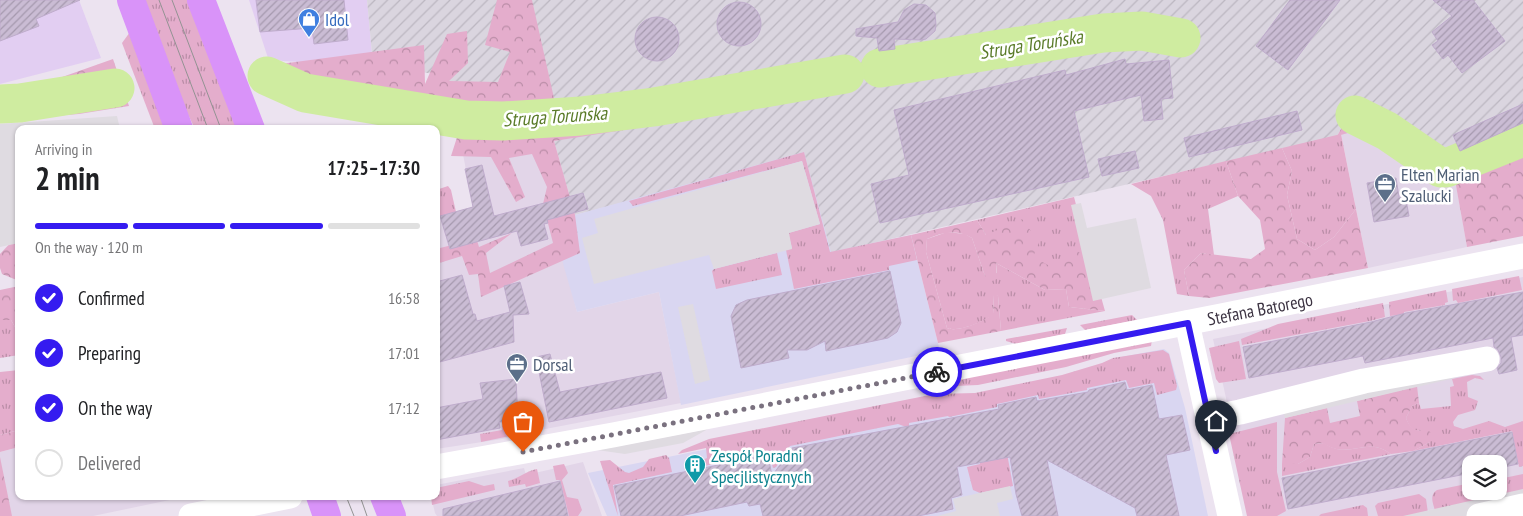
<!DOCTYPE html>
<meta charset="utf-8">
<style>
:root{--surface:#fff;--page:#f6f6f6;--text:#202124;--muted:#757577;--line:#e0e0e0;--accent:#351bf0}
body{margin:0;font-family:"PT Sans Narrow",sans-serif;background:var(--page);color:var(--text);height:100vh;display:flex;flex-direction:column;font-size:19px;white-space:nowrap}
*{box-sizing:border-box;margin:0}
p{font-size:16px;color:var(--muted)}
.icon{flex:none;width:28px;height:28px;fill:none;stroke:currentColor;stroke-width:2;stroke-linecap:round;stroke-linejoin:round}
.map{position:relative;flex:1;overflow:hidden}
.side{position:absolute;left:15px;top:125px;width:425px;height:375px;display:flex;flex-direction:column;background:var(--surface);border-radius:10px;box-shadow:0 1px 4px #0004}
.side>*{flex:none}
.controls{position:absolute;left:1462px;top:455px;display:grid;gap:10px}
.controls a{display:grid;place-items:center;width:45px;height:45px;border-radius:10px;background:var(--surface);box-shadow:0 1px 4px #0004;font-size:25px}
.pin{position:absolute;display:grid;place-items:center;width:42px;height:42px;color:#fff;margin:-51px -21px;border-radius:50% 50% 50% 0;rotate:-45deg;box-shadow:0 0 5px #0007}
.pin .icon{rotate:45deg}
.courier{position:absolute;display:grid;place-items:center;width:50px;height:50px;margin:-25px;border:4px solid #351bf0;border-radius:50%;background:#fff;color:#222;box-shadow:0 1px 6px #0007}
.headline em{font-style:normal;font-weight:600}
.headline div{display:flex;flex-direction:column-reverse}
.headline{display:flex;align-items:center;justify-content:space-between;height:85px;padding:0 20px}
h1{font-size:32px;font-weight:600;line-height:38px}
.bar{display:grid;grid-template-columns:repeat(4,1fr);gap:8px 5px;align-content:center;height:60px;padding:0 20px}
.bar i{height:6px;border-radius:4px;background:var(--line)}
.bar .active{background:var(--accent)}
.bar p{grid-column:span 4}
ol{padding:0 20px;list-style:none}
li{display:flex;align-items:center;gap:15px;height:55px}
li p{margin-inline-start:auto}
li .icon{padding:5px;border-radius:50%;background:var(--accent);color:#fff;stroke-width:4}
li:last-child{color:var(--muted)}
li i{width:28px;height:28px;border:2px solid var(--line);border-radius:50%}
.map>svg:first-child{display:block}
</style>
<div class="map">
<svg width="1523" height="516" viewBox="0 0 1523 516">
<defs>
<pattern id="industrial-furrows" width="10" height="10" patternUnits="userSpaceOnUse" patternTransform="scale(1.25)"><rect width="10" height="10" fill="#dad5df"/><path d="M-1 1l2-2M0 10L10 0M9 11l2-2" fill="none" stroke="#bcb7c1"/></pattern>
<pattern id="grass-tufts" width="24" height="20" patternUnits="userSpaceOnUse" patternTransform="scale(1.25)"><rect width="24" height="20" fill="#e4adcc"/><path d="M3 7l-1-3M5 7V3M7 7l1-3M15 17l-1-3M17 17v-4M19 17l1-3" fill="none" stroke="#ba8da7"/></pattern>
<pattern id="forest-crowns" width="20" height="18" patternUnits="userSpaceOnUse" patternTransform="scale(1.25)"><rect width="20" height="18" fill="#e4adcc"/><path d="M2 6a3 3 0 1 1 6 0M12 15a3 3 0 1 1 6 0" fill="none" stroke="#ba8da7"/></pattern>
<pattern id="building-hatch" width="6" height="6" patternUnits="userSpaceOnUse" patternTransform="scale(1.25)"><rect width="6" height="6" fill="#cabcd4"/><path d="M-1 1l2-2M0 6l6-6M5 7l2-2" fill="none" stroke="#a599ae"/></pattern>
</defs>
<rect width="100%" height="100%" fill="#ece3f0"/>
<g fill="#e2d5e8" fill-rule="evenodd">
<path d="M1359 130 1383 136 1433 183 1455 179 1467 247 1368 268 1341 134Z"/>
<path d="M554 140 575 215 554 221 577 312 659 292 681 403 535 431 502 439 436 449V217L473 207 462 149Z"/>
<path d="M1523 277V489L1403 516H1252L1213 339ZM1471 464H1499V491H1471Z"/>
<path d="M19 447V496H189L93 516H0V452Z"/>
<path d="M583 462 602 516H437L435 513 431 496H436V485L524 468 526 475Z"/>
</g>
<g fill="#e2cef2">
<path d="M0 0H79L101 58 0 84Z"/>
<path d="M249 0H367L372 54 317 63 283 61 268 58Z"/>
</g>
<path fill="url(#industrial-furrows)" d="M367 0H1523V123L1460 151 1435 157 1352 110 1337 136 830 253 629 201 575 215 554 141 435 74 392 68 372 54Z"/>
<g fill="#d9d6f1">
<path d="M804 152 831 252 911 235 940 351 681 405 659 292 577 312 564 267 553 221Z"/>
<path d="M1164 349 1169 353 1185 408 1208 516H607L588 473 1093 372 1116 358Z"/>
</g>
<g fill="url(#grass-tufts)">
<path d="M144 0H188L237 129H195L182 102Z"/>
<path d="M130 32 165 129H155L122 43Z"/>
<path d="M1341 134 1356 209 1334 237 1315 250 1297 239 1287 195 1292 171 1282 148Z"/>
<path d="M804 152 830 252 911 235 917 260 889 266V270L794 289 786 250 792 248 788 233 820 224 802 161 633 206 629 201Z"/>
<path d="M1226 161 1238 196 1208 209 1214 255 1201 253 1184 270 1189 296 1177 294 1163 220 1151 196 1131 184Z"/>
<path d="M448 186 451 190 456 212 436 217V190Z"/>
<path d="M1074 197 1090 258 1061 273 986 235 977 220Z"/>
<path d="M947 232 965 234 972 238 985 276 997 273 996 263 1045 290 1066 289 1069 307 1105 311 1001 331 998 296 993 295 994 314C986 321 957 333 947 328L926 252 927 239Z"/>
<path d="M777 253 782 275 716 289 712 271 714 269Z"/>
<path d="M1519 276 1522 290 1458 303 1456 300 1453 301 1452 289Z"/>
<path d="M1446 290 1448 302 1445 303V305L1404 312V314L1390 316 1389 302Z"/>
<path d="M1383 303 1385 317 1370 321 1242 345 1241 339 1278 324Z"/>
<path d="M1132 315 1137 320 1085 330 1080 325Z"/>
<path d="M0 320H11L19 334V355L0 358Z"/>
<path d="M1067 328 1065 334 1016 344 1006 341V339Z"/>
<path d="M1152 340 1151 346 1114 353 1066 367 978 385 909 388Z"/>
<path d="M1239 341 1246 379 1219 383 1216 379 1209 348Z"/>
<path d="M1163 350 1169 354 1177 386 1176 390 1157 395 1154 383 1129 388 1126 380 1087 388V390L1039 399 1038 395 997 404V407L949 417 948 416 909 423V428L898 424 790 446 776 467 773 468 769 453 689 469 688 466 707 458 706 448 678 454 682 450 709 439 935 394 975 393 1062 375 1102 363 1113 358Z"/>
<path d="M19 370V430L0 435V372Z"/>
<path d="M1472 375 1480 376 1484 380 1475 378 1467 382 1468 397 1478 401 1475 410 1458 415 1453 422 1454 426 1463 429 1489 421 1505 427 1523 421V466L1519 467 1512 431 1413 451 1430 442 1429 431C1416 431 1411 432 1406 418L1412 406 1419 403 1421 409 1451 406 1450 387 1454 386 1452 379Z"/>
<path d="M1277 422V472L1286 511 1277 516H1247L1229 434Z"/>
<path d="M502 426 530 427 531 429 535 431 481 442 480 434 502 430Z"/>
<path d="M1324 443C1349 461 1366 435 1391 454L1282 476V464H1298L1310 457 1314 444Z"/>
<path d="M1006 448 1013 486 980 493 973 490 967 467 980 464 979 453Z"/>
<path d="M666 455 669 458 672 472 613 485 618 516 600 461 610 460 625 472 629 473 643 467 649 459Z"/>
<path d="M537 469 540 483 526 487 525 484 509 487 508 481C519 478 526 471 537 469Z"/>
<path d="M1523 474V494L1494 500 1492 491H1499V479Z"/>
<path d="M469 481 484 486 494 484 495 490 432 505 431 496H436V488Z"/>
<path d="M1471 483V491H1483L1485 501 1435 511C1433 503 1429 495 1437 490Z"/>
<path d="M1419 494 1426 499 1428 513 1412 516H1378L1375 506 1378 503Z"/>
<path d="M1363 505 1367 508 1368 516H1319L1321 514Z"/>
</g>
<g fill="url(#forest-crowns)">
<path d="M497 0H532L560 125 653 117 656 125 554 141 575 215 580 253 481 297 478 274 469 275 462 256 436 264V249L460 243 469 214 479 247 512 233 486 253 490 273 553 243 543 204 547 187 532 154 509 158 525 197 516 202 491 157 451 156 460 128 295 103 265 66 424 45 425 84 447 34 467 31 468 63 449 81 498 82 510 52 485 45Z"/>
<path d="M113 59 129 106 79 114 0 120V93H17Z"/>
<path d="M1352 110 1435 157 1460 151 1523 123V236L1467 247 1455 180 1433 183 1383 136 1359 130 1337 136Z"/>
<path d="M1282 148 1292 171 1287 195 1297 239 1315 250 1334 237 1356 209 1368 268 1209 298 1189 296 1184 270 1201 253 1251 259 1265 249 1260 220 1238 196 1226 161Z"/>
<path d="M1022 219 1039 242 1033 257 1061 272 1071 248 1090 258 1105 311 1069 307 1066 289 1045 290 996 263 997 279 992 281 985 276 972 238C957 229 942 232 927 239L926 252 947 328C957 333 986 321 994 313L993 295 995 294 998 296 1001 331 938 343 911 235 977 220 986 235Z"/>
<path d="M19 237V281L2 274 0 268V254L15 238Z"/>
<path d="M19 286V334L11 320H0V290Z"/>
<path d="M1417 386 1419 403 1412 406 1406 418C1411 431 1417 431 1429 431L1433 435 1430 442 1413 451 1391 454C1366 435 1349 461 1323 443L1314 444 1310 457 1298 464H1282L1285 418 1327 408 1330 423 1360 416 1357 401Z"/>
<path d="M19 430V447L0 452V435Z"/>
<path d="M0 457 12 516H0Z"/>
</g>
<path fill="#e4adcc" d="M564 464 568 473 562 480 567 497 578 499 582 510 578 516H569L560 480H556L553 466Z"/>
<g fill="#dfdbe1">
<path d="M117 116 120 129H19V243L0 247V124Z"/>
<path d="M802 161 820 224 789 233 792 249 714 269 709 255 594 284 582 238 598 233 594 219Z"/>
<path d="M1081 203 1087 228 1136 218 1151 288 1093 301 1071 205Z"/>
<path d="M693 304 710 380 695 384 678 307Z"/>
<path d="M1452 363 1455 378 1285 418 1281 403Z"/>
<path d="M708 429 683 443 625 454 597 450Z"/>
<path d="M1010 486 1013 499 997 503 1000 516H937L956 511 953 499Z"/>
<path d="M1523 489V516H1403Z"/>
</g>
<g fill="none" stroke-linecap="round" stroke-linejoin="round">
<g stroke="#cfeca0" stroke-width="39">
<path d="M880 68 1103 33 1142 31 1181 38"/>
<path d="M267 76 305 93 466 120 503 121 581 116 654 107 845 74"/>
<path d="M0 104 20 103 115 88"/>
<path d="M1355 115 1387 131 1441 168H1446L1523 137"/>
</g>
</g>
<g fill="url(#building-hatch)" stroke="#bfaccc">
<path d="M0 0H80L36 19 39 26 0 41Z"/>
<path d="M256 0H344L348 40 314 44 312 28 260 32Z"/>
<path d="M1290 0H1340L1288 70 1256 46Z"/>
<path d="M1433 0H1473L1505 41 1462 73 1448 55 1443 59 1432 45 1438 41 1432 32 1452 16Z"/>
<circle cx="739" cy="24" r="22"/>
<path d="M914 4 926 5 935 13 936 25 935 31 926 39 921 40 894 39 895 49 879 51 877 38 856 36V29L898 22 904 10Z"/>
<circle cx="657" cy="39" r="22"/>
<path d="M1125 59 1126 64 1169 60 1173 98 1161 99 1163 119 1144 121 1141 95 1074 111 1089 177 880 223 871 184 909 175 894 110 1065 70 1066 75Z"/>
<path d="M1523 104V123L1460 151 1453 135Z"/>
<path d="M1297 111 1302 130 1189 157 1184 138Z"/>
<path d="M1135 151 1139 168 1102 176 1098 159Z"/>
<path d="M482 165 494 216 583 193 588 209 547 220 548 223 544 224 548 239 521 246 517 231 450 249 440 216 473 207 465 169Z"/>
<path d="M1396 178 1399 197 1406 200 1409 216 1374 222 1367 183Z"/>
<path d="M890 271 901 323 897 332 888 338 826 351 825 341 807 350H787L789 358 741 368 731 316 736 305 747 300Z"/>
<path d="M462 275 473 314H475L477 321 510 312 504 286 520 282 529 314 513 315 514 342 436 363V282Z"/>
<path d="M1523 292V335L1511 337 1517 370 1499 374 1497 368 1501 363V357L1498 350 1494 347 1493 338 1365 363 1363 356 1249 378 1243 347 1371 322 1406 313Z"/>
<path d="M550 354 560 392 661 372 667 398 549 422 536 357Z"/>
<path d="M516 379 518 421 499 422 500 428 436 440V408L483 399 480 383Z"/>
<path d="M1125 382 1127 390 1152 385 1159 419 1182 415 1190 450 1166 455 1179 516H1137L1135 508 1047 460 1058 516H1022L1016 494 1010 457 957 467 962 495 951 498 953 509 918 516H763L760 504 749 506 747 502 680 516H621L614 486 768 455 772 476 792 448 999 409 998 405 1036 397 1037 401 1088 392 1089 390Z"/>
<path d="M1512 432 1518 464 1499 468V464H1471V473L1288 509 1282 478Z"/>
<path d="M560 481 568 516H443V509Z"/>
</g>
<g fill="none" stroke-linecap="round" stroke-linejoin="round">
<g stroke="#fff" stroke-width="25">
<path d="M1187 323 1230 516"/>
<path d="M1209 418 1240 412 1364 381 1487 359"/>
<path d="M436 467 613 435 1221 316 1523 256"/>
<path d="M191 516 290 496"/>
<path d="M1479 516 1523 506"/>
</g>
<g stroke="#d993f9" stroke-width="28">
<path d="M131 0 179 129"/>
<path d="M201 0 251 129"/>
<path d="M320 496 327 516"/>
<path d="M384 496 392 516"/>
</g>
<g stroke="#939393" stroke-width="1">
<path d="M159 0 208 129"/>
<path d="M172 0 221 129"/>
<path d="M346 496 354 516"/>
<path d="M360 496 367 516"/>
</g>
</g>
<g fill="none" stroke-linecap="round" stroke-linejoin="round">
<path stroke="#7a717f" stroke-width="5" stroke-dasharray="0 9" d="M523 452 937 372"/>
<path stroke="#351bf0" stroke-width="6" d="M937 372 1188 323 1216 451"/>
</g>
<defs>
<g id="shop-pin" transform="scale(1.125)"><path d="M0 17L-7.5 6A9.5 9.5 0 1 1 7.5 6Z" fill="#3f7fe0" stroke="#fff"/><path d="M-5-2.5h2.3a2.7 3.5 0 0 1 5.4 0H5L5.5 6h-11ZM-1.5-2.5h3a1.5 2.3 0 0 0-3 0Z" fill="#fff"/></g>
<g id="office-pin" transform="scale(1.125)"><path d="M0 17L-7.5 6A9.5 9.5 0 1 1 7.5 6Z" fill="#5c6f8a" stroke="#fff"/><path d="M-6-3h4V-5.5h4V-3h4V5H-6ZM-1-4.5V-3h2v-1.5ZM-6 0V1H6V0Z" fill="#fff"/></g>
<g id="building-pin" transform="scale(1.125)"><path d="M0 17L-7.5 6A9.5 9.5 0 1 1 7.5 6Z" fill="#0f9aa8" stroke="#fff"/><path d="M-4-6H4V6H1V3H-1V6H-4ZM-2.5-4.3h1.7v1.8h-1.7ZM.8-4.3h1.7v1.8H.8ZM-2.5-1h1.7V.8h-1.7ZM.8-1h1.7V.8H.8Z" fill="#fff"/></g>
</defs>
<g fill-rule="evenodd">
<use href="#shop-pin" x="309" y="19"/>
<use href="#office-pin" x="1385" y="184"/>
<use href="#office-pin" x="517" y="364"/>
<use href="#building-pin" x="695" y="465"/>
</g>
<g text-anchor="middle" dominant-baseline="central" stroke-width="5" stroke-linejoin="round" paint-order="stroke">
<g font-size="18" fill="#366cbe" stroke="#fff" text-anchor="start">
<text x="325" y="19">Idol</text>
</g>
<g font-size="18" fill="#4e5e75" stroke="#fff" text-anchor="start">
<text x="1401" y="174">Elten Marian<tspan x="1401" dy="21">Szalucki</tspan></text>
<text x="533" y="364">Dorsal</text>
</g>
<g font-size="18" fill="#3c3342" stroke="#fff">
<text transform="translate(1260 309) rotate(-11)">Stefana Batorego</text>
</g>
<g font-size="18" fill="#0d838f" stroke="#fff" text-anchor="start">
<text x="711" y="455">Zespół Poradni<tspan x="711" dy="21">Specjlistycznych</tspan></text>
</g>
<g font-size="19" font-style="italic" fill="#5a7b29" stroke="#fff">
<text transform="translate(1031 44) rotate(-9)">Struga Toruńska</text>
<text transform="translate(555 116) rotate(-4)">Struga Toruńska</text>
</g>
</g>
</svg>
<div class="controls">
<a><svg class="icon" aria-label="layers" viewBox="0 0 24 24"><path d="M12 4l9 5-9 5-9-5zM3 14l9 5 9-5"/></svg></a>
</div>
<div class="pin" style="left:523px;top:452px;background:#ea580c"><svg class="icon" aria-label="bag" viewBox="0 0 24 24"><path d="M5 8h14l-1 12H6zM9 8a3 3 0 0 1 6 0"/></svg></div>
<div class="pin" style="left:1216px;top:451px;background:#1f2937"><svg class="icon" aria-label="home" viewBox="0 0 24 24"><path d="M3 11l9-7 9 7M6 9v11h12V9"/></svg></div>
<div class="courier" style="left:937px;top:372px"><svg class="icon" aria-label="bike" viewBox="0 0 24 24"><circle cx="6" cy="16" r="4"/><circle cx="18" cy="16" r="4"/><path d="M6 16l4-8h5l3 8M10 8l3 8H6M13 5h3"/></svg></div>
<section class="side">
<div class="headline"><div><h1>2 min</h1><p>Arriving in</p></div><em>17:25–17:30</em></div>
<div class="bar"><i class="active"></i><i class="active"></i><i class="active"></i><i></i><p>On the way · 120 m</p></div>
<ol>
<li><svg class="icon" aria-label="check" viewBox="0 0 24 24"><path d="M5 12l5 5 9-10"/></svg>Confirmed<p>16:58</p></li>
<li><svg class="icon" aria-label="check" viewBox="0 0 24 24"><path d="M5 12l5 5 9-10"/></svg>Preparing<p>17:01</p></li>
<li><svg class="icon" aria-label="check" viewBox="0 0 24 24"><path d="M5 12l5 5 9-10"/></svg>On the way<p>17:12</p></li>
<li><i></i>Delivered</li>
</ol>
</section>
</div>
